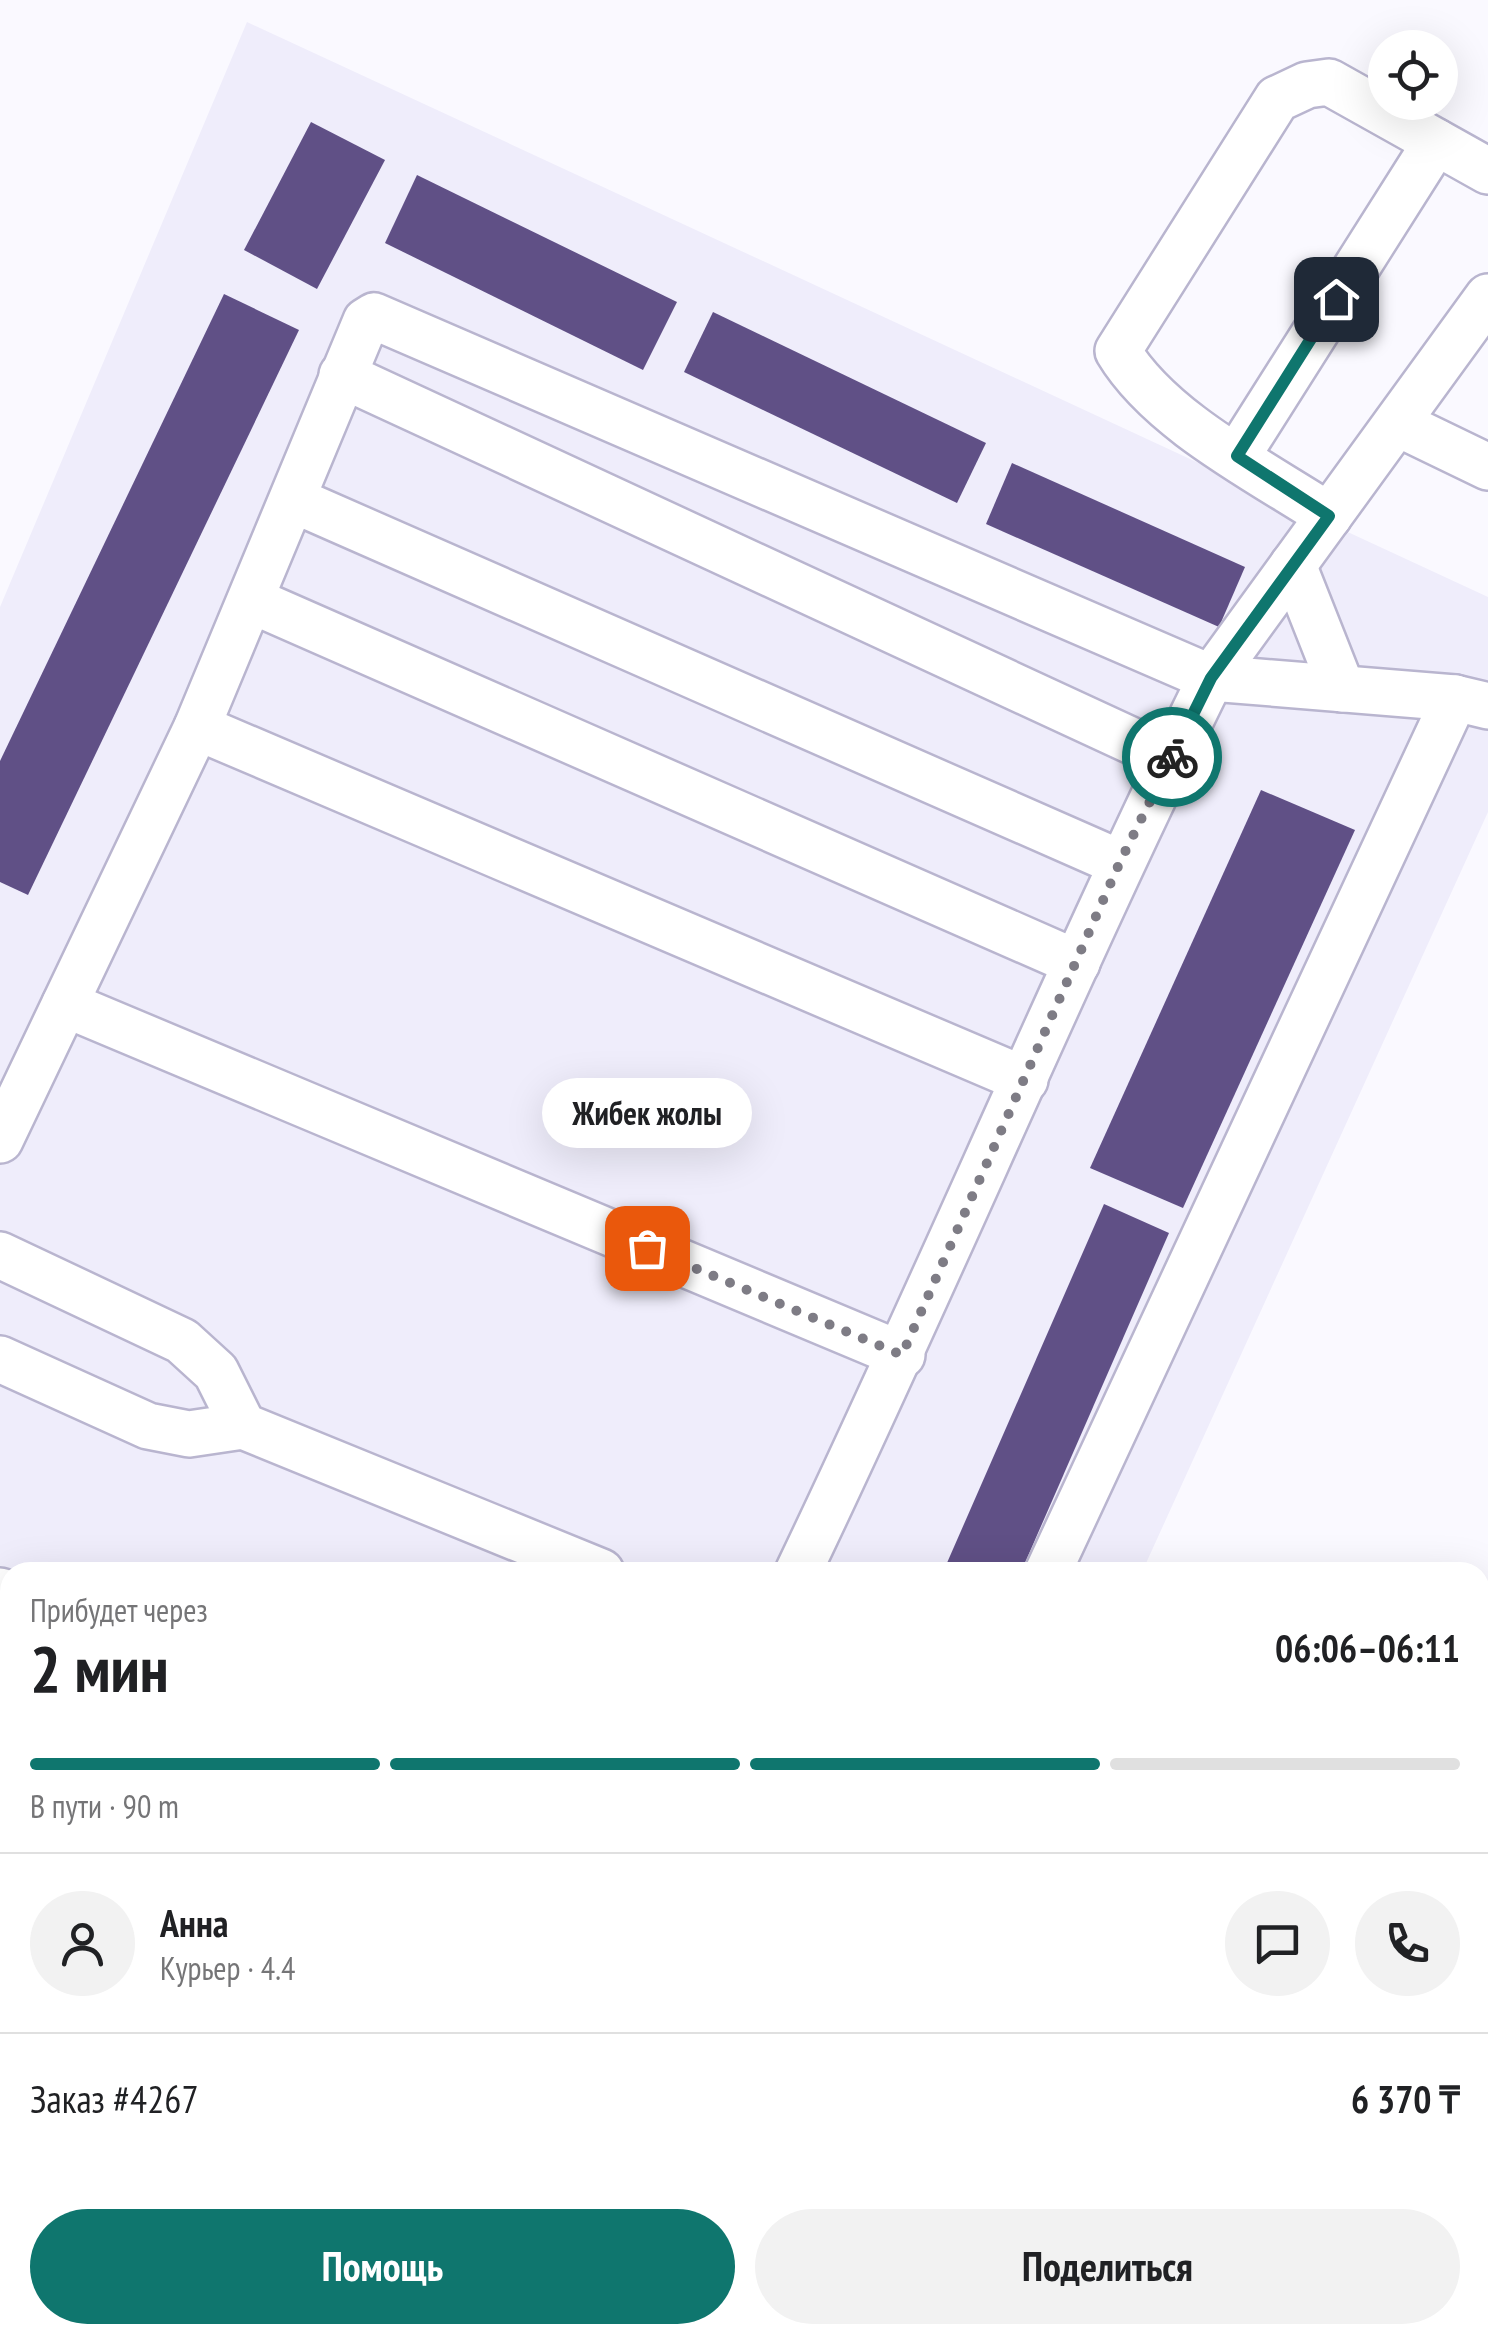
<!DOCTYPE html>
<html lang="ru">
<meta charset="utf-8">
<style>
:root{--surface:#fff;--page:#f2f2f2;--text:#202124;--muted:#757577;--line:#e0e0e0;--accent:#0f766e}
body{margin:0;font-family:"PT Sans Narrow",sans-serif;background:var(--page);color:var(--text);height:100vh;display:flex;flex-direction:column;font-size:38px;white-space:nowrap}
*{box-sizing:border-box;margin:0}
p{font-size:32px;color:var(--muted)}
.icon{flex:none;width:55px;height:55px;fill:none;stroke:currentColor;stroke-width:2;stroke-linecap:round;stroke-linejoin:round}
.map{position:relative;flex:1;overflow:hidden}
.side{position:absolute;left:0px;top:1562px;width:1490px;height:782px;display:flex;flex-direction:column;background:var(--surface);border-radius:30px 30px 0 0;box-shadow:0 10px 40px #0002}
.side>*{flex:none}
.buttons{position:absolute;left:1368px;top:30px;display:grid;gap:20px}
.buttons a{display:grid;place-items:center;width:90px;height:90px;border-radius:50%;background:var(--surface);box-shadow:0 10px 40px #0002;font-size:50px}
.pin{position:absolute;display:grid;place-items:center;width:85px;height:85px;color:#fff;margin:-42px;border-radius:20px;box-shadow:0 5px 15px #0006}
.courier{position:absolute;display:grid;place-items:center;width:100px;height:100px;margin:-50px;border:8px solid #0f766e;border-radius:50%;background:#fff;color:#222;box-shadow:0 2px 12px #0007}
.bubble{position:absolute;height:70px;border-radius:35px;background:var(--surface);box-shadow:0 10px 40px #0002;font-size:32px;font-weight:700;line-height:70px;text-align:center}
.headline em{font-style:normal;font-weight:700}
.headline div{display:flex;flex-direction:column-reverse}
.headline{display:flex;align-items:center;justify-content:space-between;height:170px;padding:0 30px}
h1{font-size:65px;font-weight:700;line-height:75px}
.bar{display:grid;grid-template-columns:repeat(4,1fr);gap:15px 10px;align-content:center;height:120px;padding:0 30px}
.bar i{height:12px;border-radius:8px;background:var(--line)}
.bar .on{background:var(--accent)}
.bar p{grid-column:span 4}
.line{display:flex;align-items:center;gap:25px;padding:0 30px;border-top:2px solid var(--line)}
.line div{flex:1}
.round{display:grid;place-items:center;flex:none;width:105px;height:105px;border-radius:52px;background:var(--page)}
.primary-button{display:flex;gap:20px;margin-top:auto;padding:20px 30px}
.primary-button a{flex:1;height:115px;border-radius:60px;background:var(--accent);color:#fff;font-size:40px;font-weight:700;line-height:115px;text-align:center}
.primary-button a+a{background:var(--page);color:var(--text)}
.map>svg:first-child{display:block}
</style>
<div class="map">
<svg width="1488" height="2344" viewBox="0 0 1488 2344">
<rect width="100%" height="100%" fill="#faf9ff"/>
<path fill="#efedfb" d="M247 22 1488 597V812L1142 1572H10V2335H795L791 2344H0V607Z"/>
<g fill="#605086">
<path d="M311 122 385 160 317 289 244 250Z"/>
<path d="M417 175 677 302 643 370 385 243Z"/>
<path d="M224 294 299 330 28 895 0 882V761Z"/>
<path d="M713 312 986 443 957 503 684 372Z"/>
<path d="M1012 463 1245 567 1219 627 986 524Z"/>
<path d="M1261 790 1355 830 1183 1208 1090 1168Z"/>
<path d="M1104 1204 1169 1233 1021 1572H943Z"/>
<path d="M0 2279 10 2284V2335H121L141 2344H0Z"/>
<path d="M585 2335H658L654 2344H581Z"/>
</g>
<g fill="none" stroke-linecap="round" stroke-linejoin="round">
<g stroke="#b9b5cf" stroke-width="50">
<g id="minor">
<path d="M342 375 1171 759"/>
<path d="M1397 423 1488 467"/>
<path d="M1237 456 1436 142"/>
<path d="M294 500 1120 863"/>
<path d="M1329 516C1260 471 1160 421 1118 351L1277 99 1307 85 1329 82 1488 171"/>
<path d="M1293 565 1342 689"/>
<path d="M251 600 1077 963"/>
<path d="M1211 678 1488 297"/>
<path d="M1211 678 1455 698 1488 706"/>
<path d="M197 727 1025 1080"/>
<path d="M65 1004 902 1355"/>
<path d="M0 1140 197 727 366 321 374 316 1211 678C1066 972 940 1276 798 1572"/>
<path d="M0 1255 182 1341 216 1372 243 1426 601 1572"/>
<path d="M0 1359 148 1426 189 1434 243 1426"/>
<path d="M1048 1572 1455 698"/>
<path d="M0 1591 10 1595"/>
<path d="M0 1893 10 1897"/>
<path d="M0 2200 10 2204"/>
<path d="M293 2335 313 2344"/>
<path d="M445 2344 449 2335"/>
<path d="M690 2344 694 2335"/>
</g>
</g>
<g stroke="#d8d7d9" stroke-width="60">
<g id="highway">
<path d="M1480 1905 1488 1887"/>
<path d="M1292 2344 1296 2335"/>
</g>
</g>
<use href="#minor" stroke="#fff" stroke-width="45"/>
<use href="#highway" stroke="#fbbd97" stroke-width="55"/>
</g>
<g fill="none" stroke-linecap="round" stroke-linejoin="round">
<path stroke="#7e7c85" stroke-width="10" stroke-dasharray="0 18" d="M647 1248 902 1355 1120 862 1172 757"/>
<path stroke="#0f766e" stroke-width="12" d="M1172 757 1211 678 1329 516 1237 456 1336 299"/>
</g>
</svg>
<div class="buttons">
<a><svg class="icon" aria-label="locate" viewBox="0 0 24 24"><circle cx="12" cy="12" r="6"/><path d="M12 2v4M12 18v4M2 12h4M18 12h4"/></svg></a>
</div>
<div class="pin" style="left:647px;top:1248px;background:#ea580c"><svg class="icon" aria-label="bag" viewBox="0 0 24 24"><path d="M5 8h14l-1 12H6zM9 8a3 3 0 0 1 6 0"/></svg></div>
<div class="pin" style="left:1336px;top:299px;background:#1f2937"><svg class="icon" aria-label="home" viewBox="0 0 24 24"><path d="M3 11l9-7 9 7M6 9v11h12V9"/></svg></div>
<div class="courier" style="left:1172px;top:757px"><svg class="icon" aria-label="bike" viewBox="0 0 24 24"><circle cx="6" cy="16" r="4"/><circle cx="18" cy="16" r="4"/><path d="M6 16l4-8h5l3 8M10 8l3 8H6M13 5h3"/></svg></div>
<div class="bubble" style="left:542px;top:1078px;width:210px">Жибек жолы</div>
<section class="side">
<div class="headline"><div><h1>2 мин</h1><p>Прибудет через</p></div><em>06:06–06:11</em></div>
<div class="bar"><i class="on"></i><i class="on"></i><i class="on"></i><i></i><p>В пути · 90 m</p></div>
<div class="line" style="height:180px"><a class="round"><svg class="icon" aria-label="person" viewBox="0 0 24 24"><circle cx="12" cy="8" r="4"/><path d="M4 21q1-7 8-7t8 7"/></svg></a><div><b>Анна</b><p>Курьер · 4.4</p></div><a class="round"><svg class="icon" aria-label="chat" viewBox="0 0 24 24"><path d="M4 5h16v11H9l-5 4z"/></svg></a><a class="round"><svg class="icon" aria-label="phone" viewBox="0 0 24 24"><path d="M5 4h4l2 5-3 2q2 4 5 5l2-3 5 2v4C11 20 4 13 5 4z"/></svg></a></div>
<div class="line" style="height:130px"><div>Заказ #4267</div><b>6 370 ₸</b></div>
<div class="primary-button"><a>Помощь</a><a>Поделиться</a></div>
</section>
</div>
